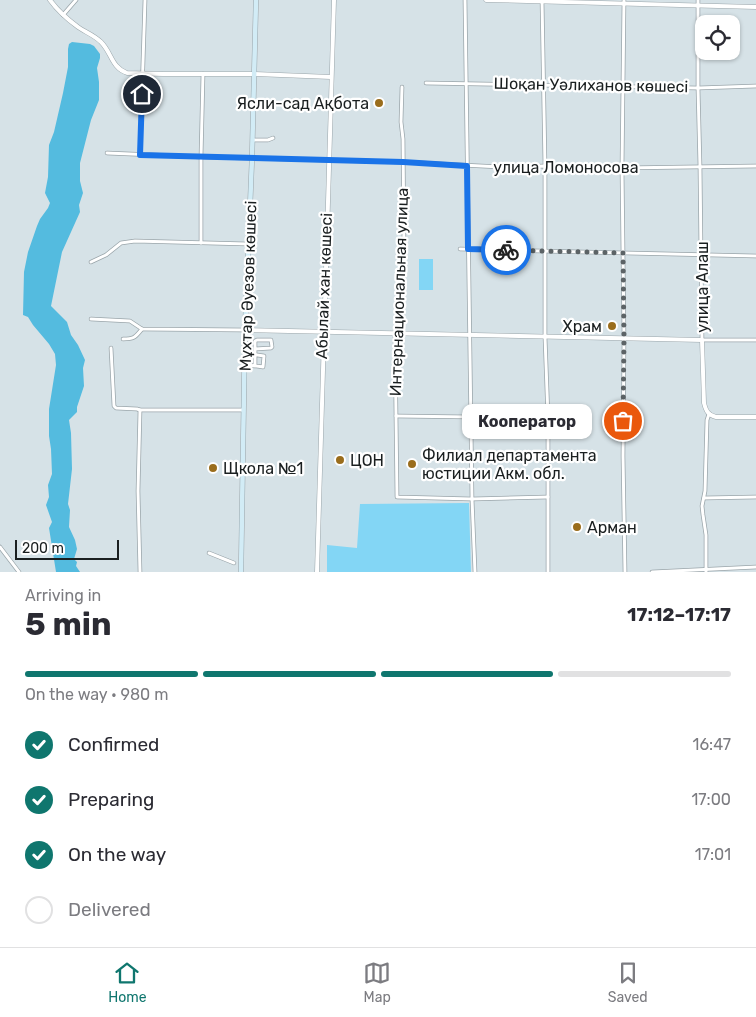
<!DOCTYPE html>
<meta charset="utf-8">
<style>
:root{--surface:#fff;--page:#f7f7f7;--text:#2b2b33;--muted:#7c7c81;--line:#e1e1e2;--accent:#0f766e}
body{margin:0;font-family:Rubik,sans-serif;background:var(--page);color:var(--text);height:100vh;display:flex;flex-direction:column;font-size:19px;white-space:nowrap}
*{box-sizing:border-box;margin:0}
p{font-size:16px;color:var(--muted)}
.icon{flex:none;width:28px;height:28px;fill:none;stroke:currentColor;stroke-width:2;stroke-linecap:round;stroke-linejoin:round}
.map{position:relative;height:572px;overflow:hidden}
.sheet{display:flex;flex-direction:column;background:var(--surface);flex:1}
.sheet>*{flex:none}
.tools{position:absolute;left:695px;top:15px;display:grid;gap:10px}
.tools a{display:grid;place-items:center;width:45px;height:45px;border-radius:10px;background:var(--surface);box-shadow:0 1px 4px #0004;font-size:25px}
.scale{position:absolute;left:15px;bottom:12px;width:104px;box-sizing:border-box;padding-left:5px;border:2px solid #1a1f20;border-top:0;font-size:14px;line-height:18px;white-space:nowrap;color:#1a1f20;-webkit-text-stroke:4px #fff;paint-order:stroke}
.pin{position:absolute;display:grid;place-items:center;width:42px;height:42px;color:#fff;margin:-21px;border:2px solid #fff;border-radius:50%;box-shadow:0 1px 5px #0007}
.courier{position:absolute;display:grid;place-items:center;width:50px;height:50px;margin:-25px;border:4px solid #1a73e8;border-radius:50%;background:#fff;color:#222;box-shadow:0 1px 6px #0007}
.bubble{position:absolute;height:35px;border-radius:10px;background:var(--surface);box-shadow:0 1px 4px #0004;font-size:16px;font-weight:700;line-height:35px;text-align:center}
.headline em{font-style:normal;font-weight:700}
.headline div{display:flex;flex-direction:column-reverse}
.headline{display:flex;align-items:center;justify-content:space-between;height:85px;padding:0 25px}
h1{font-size:32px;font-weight:700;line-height:38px}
.bar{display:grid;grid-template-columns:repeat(4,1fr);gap:8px 5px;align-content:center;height:60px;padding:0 25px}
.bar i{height:6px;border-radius:4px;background:var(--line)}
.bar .selected{background:var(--accent)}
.bar p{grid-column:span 4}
ol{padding:0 25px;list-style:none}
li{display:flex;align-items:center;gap:15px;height:55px}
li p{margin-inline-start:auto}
li .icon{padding:5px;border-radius:50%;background:var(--accent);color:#fff;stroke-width:4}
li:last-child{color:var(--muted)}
li i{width:28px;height:28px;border:2px solid var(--line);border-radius:50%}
.dock{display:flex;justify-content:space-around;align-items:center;height:70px;border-top:1px solid var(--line);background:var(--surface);font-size:14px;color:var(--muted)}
.dock a{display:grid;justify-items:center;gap:2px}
.dock .selected{color:var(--accent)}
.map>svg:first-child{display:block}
</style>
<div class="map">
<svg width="756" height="572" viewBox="0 0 756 572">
<rect width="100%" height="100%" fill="#d6e2e7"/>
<g fill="#83d6f5">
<rect x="419" y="259" width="14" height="31"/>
<path d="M469 503 471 572H327V545L357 548 360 504Z"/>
</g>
<path fill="#54bbdf" d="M72 42 90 44 94 46 100 54V58L97 68 99 82V100L91 120 80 163V181L83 193 79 205 80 212 62 252 51 306 67 322 71 335 78 345 85 360 83 368 84 386 77 407V412L69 420 71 433 72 469 68 504 70 510 69 527 75 540 77 549 74 559 77 562 76 566 80 572H56L49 528 52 522 46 505 49 497 48 485 52 474 51 449 49 436V409L56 365 55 354 49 344 33 325 28 317 23 315 24 272 28 252 37 226 40 219 48 208 50 203 45 193 48 177 49 145 54 132 63 93 68 67V49L69 44Z"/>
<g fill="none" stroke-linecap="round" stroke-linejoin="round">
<g stroke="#9aa5aa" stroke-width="4.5">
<g id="minor">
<path d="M465 0 472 499 475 572"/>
<path d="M542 0 545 166V337L548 418V572"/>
<path d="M624 0 622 168 624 338 623 456 625 572"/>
<path d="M698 0V88L700 167 702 340H756"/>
<path d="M63 15 76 0"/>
<path d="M426 83 698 88 756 86"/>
<path d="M402 87 401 122 403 139 404 249 402 321 397 328 395 334 397 497 472 499 548 497"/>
<path d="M253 140H268L273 138"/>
<path d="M107 153 201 157 403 162 501 167 545 166 622 168 756 166"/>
<path d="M140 155 145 0"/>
<path d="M201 243V157L203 74"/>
<path d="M460 249 756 256"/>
<path d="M91 262 106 255 121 243 135 241 248 244"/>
<path d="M91 319 130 321 142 329 245 330"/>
<path d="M123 339C135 339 135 337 142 329"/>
<path d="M111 348 114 406 116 408 137 409 140 410H243"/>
<path d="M245 353 255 355V349L271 348 272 347 271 340H257L255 341V366L245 365C251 365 257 366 263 367L264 356 245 353"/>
<path d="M140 410 138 491 140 572"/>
<path d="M396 416 548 418"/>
<path d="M704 498 756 497"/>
<path d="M0 547 19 572"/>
<path d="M209 553 234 563"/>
<path d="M652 572 756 567"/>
<path d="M706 572V535L703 515 702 506 705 491 707 420 709 414"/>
</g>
</g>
<g stroke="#9aa5aa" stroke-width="5">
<g id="tertiary">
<path d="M50 0C58 11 67 19 78 27 85 32 94 35 101 42 112 53 111 67 127 73L163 74H255L331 77"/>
<path d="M486 0 756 7"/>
<path d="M245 330 702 340 704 403C706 411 708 415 716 417H756"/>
<path d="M317 572 334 0"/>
</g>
</g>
<g stroke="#9aa5aa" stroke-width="5.5">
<path id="secondary" d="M241 572 245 330 252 158 256 0"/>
</g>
<use href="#minor" stroke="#fff" stroke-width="3"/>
<use href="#tertiary" stroke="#fff" stroke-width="4"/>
<use href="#secondary" stroke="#d2ecf6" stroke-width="4.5"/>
</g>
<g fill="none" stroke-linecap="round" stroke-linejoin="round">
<path stroke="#5c6366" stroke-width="5" stroke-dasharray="0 9" d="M506 250 623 253 624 338 623 421"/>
<path stroke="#1a73e8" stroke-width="6" d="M142 94 140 155 403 162 467 166 468 249 506 250"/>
</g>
<g fill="#9a6d1c" stroke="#fff" stroke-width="2">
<circle cx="379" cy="103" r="5"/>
<circle cx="612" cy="326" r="5"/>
<circle cx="340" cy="460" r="5"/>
<circle cx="412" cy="464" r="5"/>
<circle cx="213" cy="468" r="5"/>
<circle cx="577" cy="527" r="5"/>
</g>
<g text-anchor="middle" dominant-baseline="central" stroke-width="4.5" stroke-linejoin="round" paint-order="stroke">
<g font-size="16" fill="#1a1f20" stroke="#fff">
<text transform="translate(591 85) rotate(1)">Шоқан Уәлиханов көшесі</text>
<text x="566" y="167">улица Ломоносова</text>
<text transform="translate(248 286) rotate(-88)">Мұхтар Әуезов көшесі</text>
<text transform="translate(324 286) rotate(-88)">Абылай хан көшесі</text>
<text transform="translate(702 287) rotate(-90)">улица Алаш</text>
<text transform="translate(399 292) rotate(-88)">Интернациональная улица</text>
</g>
<g font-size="16" fill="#1a1f20" stroke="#fff" text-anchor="start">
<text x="369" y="103" text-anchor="end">Ясли-сад Ақбота</text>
<text x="602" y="326" text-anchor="end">Храм</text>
<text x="422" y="455">Филиал департамента<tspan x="422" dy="18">юстиции Акм. обл.</tspan></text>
<text x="350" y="460">ЦОН</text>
<text x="223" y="468">Щкола №1</text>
<text x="587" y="527">Арман</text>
</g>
</g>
</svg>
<div class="tools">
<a><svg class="icon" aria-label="locate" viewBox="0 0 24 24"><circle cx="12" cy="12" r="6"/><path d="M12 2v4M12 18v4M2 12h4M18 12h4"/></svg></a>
</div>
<div class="scale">200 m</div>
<div class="pin" style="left:623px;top:421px;background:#ea580c"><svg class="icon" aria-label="bag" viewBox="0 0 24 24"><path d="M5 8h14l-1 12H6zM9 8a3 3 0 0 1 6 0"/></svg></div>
<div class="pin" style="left:142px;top:94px;background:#1f2937"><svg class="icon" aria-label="home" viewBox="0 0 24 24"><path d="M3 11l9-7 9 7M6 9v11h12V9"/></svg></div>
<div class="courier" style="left:506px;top:250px"><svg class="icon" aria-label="bike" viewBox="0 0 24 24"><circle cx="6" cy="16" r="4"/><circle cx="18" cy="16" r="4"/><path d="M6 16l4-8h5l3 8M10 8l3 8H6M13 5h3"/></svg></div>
<div class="bubble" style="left:462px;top:404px;width:130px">Кооператор</div>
</div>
<section class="sheet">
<div class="headline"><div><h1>5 min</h1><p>Arriving in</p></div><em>17:12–17:17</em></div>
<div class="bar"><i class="selected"></i><i class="selected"></i><i class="selected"></i><i></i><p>On the way · 980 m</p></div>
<ol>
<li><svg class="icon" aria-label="check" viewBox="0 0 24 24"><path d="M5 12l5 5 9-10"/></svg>Confirmed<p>16:47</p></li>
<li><svg class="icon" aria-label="check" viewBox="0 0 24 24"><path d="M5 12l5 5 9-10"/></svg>Preparing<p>17:00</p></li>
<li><svg class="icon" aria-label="check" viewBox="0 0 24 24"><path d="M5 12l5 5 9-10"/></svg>On the way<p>17:01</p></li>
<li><i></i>Delivered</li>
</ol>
</section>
<nav class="dock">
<a class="selected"><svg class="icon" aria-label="home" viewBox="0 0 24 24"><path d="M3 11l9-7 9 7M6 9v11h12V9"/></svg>Home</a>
<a><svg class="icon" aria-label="map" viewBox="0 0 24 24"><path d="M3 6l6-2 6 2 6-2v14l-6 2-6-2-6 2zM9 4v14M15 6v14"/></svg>Map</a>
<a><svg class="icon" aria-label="saved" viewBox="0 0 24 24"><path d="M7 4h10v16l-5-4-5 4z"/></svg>Saved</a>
</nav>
